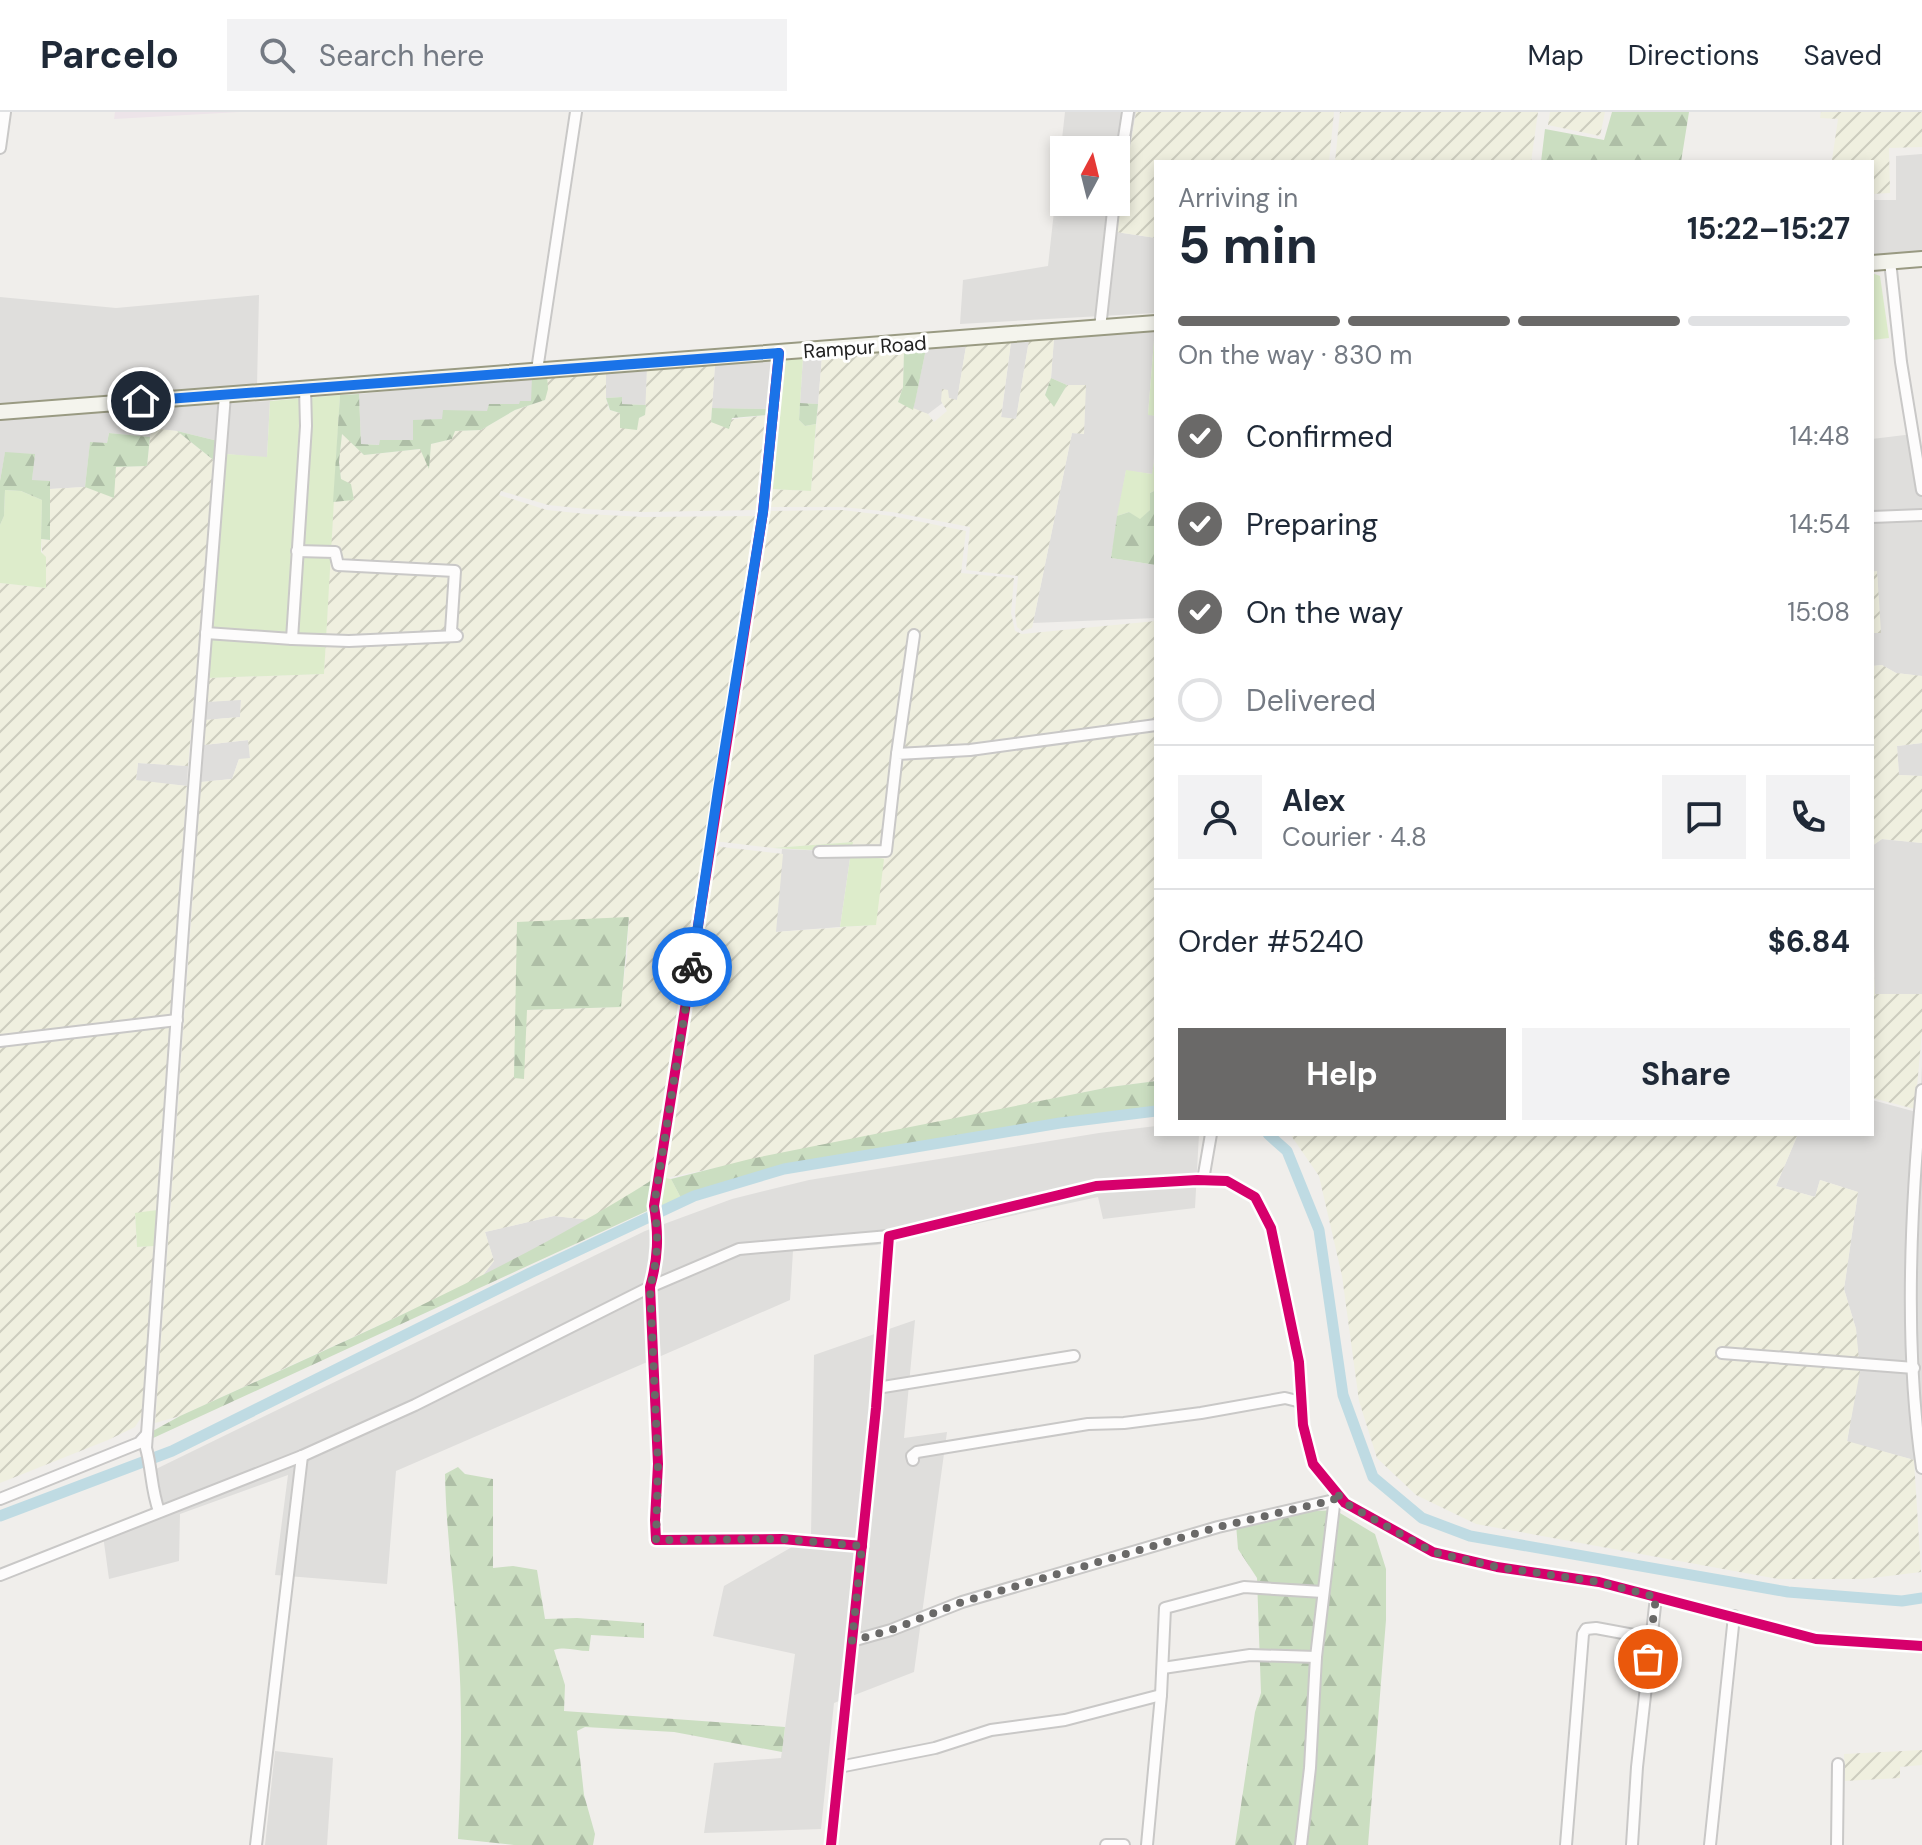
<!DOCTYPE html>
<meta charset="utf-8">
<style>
:root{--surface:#fff;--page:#f2f2f3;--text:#1f2937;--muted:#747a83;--line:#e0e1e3;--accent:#6a6968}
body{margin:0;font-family:"DM Sans",sans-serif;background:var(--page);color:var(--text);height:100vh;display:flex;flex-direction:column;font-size:30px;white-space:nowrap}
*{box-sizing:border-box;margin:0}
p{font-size:26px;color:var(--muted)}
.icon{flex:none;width:44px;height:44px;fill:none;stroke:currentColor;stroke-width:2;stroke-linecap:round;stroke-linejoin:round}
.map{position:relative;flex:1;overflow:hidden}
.panel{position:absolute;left:1154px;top:48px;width:720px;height:976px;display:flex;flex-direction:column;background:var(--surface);border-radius:0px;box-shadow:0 4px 12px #0003}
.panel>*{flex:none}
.needle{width:52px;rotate:7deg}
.tools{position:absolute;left:1050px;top:24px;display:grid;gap:16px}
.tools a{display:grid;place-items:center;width:80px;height:80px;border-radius:0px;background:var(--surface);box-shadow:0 4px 12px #0003;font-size:40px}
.pin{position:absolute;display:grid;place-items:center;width:68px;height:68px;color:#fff;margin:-34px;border:4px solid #fff;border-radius:50%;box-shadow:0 2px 8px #0007}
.courier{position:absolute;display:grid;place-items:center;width:80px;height:80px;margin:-40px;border:6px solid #1a73e8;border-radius:50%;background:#fff;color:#222;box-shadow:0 2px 10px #0007}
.overview em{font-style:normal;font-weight:700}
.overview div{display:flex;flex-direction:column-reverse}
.overview{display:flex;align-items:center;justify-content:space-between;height:136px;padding:0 24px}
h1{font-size:52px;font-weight:700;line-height:60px}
.bar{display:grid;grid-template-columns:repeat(4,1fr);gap:12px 8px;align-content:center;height:96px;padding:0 24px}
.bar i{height:10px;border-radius:6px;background:var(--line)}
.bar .active{background:var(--accent)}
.bar p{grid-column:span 4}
.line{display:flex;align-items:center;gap:20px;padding:0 24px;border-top:2px solid var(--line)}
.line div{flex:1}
.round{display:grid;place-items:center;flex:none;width:84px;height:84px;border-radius:0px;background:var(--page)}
ol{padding:0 24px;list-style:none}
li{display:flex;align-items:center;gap:24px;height:88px}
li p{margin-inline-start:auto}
li .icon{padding:8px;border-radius:50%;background:var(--accent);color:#fff;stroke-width:4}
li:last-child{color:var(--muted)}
li i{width:44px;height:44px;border:4px solid var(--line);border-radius:50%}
.primary-button{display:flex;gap:16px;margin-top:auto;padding:16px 24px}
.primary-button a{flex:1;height:92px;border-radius:0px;background:var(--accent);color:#fff;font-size:32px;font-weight:700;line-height:92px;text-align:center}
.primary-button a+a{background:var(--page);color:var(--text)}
header{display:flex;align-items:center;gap:48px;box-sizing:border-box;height:112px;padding:0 40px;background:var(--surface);border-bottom:2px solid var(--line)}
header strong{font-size:38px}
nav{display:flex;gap:44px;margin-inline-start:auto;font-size:28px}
.search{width:560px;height:72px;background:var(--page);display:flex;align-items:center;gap:20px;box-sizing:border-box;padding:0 28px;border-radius:0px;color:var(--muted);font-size:30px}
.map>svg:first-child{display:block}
</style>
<header>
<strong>Parcelo</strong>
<div class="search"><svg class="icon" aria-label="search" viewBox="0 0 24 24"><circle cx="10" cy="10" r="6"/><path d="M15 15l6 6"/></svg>Search here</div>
<nav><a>Map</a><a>Directions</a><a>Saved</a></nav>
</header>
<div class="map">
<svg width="1922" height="1733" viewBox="0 0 1922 1733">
<defs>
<pattern id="farmland-furrows" width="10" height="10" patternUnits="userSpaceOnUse" patternTransform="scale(2)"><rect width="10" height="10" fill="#efefdf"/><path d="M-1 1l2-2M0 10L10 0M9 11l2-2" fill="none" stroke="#cdcdbf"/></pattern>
<pattern id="forest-firs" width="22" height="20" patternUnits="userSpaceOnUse" patternTransform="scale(2)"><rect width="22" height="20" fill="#cbdec1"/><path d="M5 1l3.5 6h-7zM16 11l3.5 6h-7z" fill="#aebea6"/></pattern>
</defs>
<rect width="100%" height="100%" fill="#f0eeeb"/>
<g fill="#dfdedc" fill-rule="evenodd">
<path d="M1065 0H1136L1116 120 1156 126V201L960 212 963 168 1048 154ZM1064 38H1116V90H1064Z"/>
<path d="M1922 42V141L1872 144V88H1896V44Z"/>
<path d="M259 183 257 274 0 296V185L116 196Z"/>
<path d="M1155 216 1148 302 1156 304 1153 362 1126 359 1111 446 1156 453V506L1033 511 1072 321 1084 322 1085 273H1067L1051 266 1054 226Z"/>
<path d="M1029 228 1016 307 1001 306 1011 230Z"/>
<path d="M966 234 957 289 949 286 928 302 913 298 926 237Z"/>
<path d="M822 244 818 292 800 291 803 245Z"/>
<path d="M775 246 769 297 712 296 715 252Z"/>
<path d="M647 257 646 293 622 292 621 285 606 286V261Z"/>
<path d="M532 265V289L520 292H489L488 299 442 307 413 328H380V333L361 332 359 282Z"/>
<path d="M221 286 218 329 177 319 152 317 150 325 109 321 107 331H90L85 375 50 377 32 368 34 342 5 341 0 369V305Z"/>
<path d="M270 289 267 346 226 342 230 291Z"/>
<path d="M1913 322 1922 378V564L1896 561 1882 553 1872 554V521H1880L1877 459 1872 460V327Z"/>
<path d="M241 587 240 605 205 608 206 590Z"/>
<path d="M249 628 250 647H239L232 667 201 670 204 633Z"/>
<path d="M1922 631V664L1899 663 1897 634Z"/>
<path d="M138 651 188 654 187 674 136 669Z"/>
<path d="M1882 727 1922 731V882H1875L1872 734Z"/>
<path d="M782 737 851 740 840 815 775 820Z"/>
<path d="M1922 954V1345L1914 1348 1847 1330 1859 1259 1856 1217 1844 1177 1858 1080 1820 1068 1815 1085 1776 1074 1798 1022H1872V988L1920 1001Z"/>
<path d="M1156 1014V1022H1199L1195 1096 1103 1107 1098 1085 877 1133 793 1139 790 1188 396 1359 387 1472 275 1463 288 1363 180 1402 179 1449 109 1467 102 1416 163 1394 156 1357 645 1119 732 1087 809 1068 1099 1021Z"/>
<path d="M554 1104 590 1108 480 1167 494 1149 485 1120Z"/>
<path d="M915 1208 904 1326 947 1320 914 1560 834 1591 821 1717 704 1721 714 1651 781 1646 795 1542 713 1524 724 1474 811 1424 814 1243Z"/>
<path d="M275 1639 333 1646 327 1733H265Z"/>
</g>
<path fill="#ede4e9" d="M115 0H240L114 7Z"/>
<g fill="url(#farmland-furrows)" fill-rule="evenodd">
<path d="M1136 0H1334L1329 50H1156V126L1116 120Z"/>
<path d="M1340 0H1538L1531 50H1335Z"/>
<path d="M1550 0H1605L1600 24 1548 13Z"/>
<path d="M1821 0H1922V35L1889 36 1890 81 1872 82V50L1832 48 1838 7 1820 6Z"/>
<path d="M1054 226 1051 266 1045 282 1054 294 1067 273H1086L1084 322 1072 321 1032 516 1022 519 1017 515 1015 501 1018 464 966 458 970 415 892 400 842 395H767L769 377 811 379 822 244 904 239 903 275 898 290 928 302 934 310 947 299 941 289 942 277 948 278 949 286 957 288 966 234 1011 230 1001 305 1016 307 1029 228Z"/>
<path d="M715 252 711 310 768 303 758 398 643 400 587 397 548 393 501 379 499 383 547 398 586 402 643 405 758 404 714 677 674 948 652 1068 590 1108 554 1104 485 1120 494 1149 480 1167 180 1304 155 1311 201 670 232 667 239 647 250 646 248 628 204 633 205 608 240 605 241 588 206 590 207 566 324 562 333 390 354 387 341 368 339 350 342 321 364 343 421 337 429 355 431 332 452 327 454 319 481 318 515 298 545 288 547 263 606 261V286L609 298 639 306 645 303 647 257ZM629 805 627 844 620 895 527 898 514 966 516 898Z"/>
<path d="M151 316 177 319 216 350 188 654 138 651 136 668 187 674 161 1038 168 1037 157 1098 135 1102 137 1135 155 1134 144 1301 135 1315 108 1328 0 1371V471L46 476 41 427 50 428V377L85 375 104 381 116 355 147 354Z"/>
<path d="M842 398 892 404 966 419 961 461 1014 466 1011 501 1015 519 1022 522 1156 509V969L1110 975 666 1066 713 734 783 742 776 820 875 813 851 740 852 730 773 736 714 729 767 399Z"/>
<path d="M1877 459 1881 521H1872V460Z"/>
<path d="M1882 553 1896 561 1922 564V631L1897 634 1899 663 1922 664V731L1882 727 1872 734V554Z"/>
<path d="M1872 829 1875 882H1922V919L1915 997 1872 986Z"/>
<path d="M1290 1022H1798L1776 1074 1815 1085 1820 1068 1858 1080 1844 1177 1856 1217 1860 1259 1847 1329 1914 1348 1921 1460 1864 1467H1778L1476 1412 1416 1383 1377 1346 1359 1289 1342 1164 1319 1064Z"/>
<path d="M1922 1638V1653L1900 1655V1666L1845 1669 1844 1642Z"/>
</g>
<g fill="#ddeccb">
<path d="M1872 161 1880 164 1889 226 1872 228Z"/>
<path d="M1155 216H1156V304L1148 303Z"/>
<path d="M803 245 799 308 805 314 816 312 811 379 769 377 782 246Z"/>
<path d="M340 283 324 562 207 566 226 342 267 345 270 289Z"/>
<path d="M1156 338V378L1150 381V398L1140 408 1129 400 1117 404 1126 358 1152 362Z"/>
<path d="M5 378 21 379 42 388 41 440 46 445V476L0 471V413L4 404Z"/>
<path d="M853 730 851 740 884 747 876 813 840 815 851 740 773 736Z"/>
<path d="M669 1037 666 1066 671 1067 681 1086 658 1096Z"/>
<path d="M157 1098 155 1134 137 1135 135 1101Z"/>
</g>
<g fill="url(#forest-firs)">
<path d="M1612 0H1689L1681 50H1541L1545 17 1604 28Z"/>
<path d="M926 237 915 290 913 298 898 290 903 275 904 239Z"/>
<path d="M547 263 548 277 545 288 515 298 481 318 455 319 452 327 431 332 429 357 420 337 364 343 342 322 339 350 341 367 351 372 354 388 333 390 340 283 359 282 361 332 379 333 380 328H413V308L442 307 443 298 487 299 489 292H519L520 289H531L532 265Z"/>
<path d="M1051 266 1067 273 1054 295 1045 283Z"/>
<path d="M622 285V292L646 293 645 303 639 306 637 318 620 316V301L610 298 606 286Z"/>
<path d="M800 291 818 292 816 312 805 314 799 308Z"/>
<path d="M712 296 769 297 768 303 732 306 729 317 711 310Z"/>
<path d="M177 319 218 329 216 350Z"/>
<path d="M109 321 150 325 147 354 116 355 114 386 85 375 90 330 107 331Z"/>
<path d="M5 340 35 342 32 368 50 369V428L41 427 42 388 21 379 5 378 4 404 0 413V369Z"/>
<path d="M1156 378V453L1111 446 1117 404 1129 400 1140 407 1150 398V381Z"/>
<path d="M629 805 621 895 527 898 524 967 514 966 517 810Z"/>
<path d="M1156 969V995L1061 1006 785 1052 681 1086 671 1067 750 1047 1110 975Z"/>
<path d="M652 1068 647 1099 151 1327V1320L180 1304C340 1231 503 1162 652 1068Z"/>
<path d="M458 1355 465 1362 493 1367V1456L513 1454 537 1458 545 1507 577 1506 644 1511V1526L591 1523 589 1539C576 1539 566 1534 554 1538L565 1573 564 1599 785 1615 782 1640 674 1620 585 1615 577 1619 584 1683 595 1722 593 1733H514L458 1727C461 1662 463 1598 458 1532 454 1475 446 1419 445 1362Z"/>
<path d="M1335 1398 1375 1422 1386 1457V1508L1368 1733H1235L1255 1600 1261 1581 1257 1466 1238 1437 1236 1412 1258 1402Z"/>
</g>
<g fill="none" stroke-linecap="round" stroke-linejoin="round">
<g stroke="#bfdbe3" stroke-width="11">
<path d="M1268 1022 1287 1039 1319 1118 1343 1283 1373 1365 1422 1406 1470 1424 1788 1480 1902 1489 1922 1486"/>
<path d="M0 1404 172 1339 530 1161 694 1084 784 1057 1060 1011 1156 999"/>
</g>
<g stroke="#c9c8c7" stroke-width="14">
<g id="minor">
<path d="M0 36 5 0"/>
<path d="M1116 77 1128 0"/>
<path d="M1890 149 1901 250 1922 378"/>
<path d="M1100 216 1114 90"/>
<path d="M779 241 763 400 654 1094C659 1123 658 1147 650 1175L658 1352 655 1408 656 1428 782 1427 862 1434"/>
<path d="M537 258 576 0"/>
<path d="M1872 405 1922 403"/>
<path d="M206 521 292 527 306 314 305 276"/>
<path d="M292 527 349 529 457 524 451 519 455 459 338 453 335 440 297 439"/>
<path d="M897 642 914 523"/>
<path d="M819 740 886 739 897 642 970 638 1156 613"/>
<path d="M0 929 177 908"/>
<path d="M1922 978C1910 1100 1904 1235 1922 1356"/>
<path d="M1203 1068 1211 1022"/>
<path d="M1722 1241 1914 1256"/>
<path d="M877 1276 1074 1244"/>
<path d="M913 1348 912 1344 917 1340 1088 1312 1124 1311 1201 1301 1285 1286 1301 1290"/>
<path d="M0 1387 139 1331 147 1322"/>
<path d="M159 1399C151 1378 152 1357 146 1336L184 803 225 283"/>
<path d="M0 1463 302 1344 415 1293 650 1175 739 1137 889 1124"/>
<path d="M852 1529 891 1518 962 1490 1218 1415 1334 1388"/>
<path d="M1163 1556 1250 1543 1316 1545"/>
<path d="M839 1655 935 1636 991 1618 1065 1608 1161 1583"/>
<path d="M256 1733 302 1344"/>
<path d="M831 1733 876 1296 889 1124 1096 1074 1197 1068 1227 1069 1255 1085 1271 1116 1299 1250 1303 1313 1313 1352 1345 1391 1433 1440 1497 1455 1599 1470 1816 1527 1922 1534"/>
<path d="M1106 1733H1124"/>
<path d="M1147 1733 1161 1583 1165 1496 1244 1475 1323 1480"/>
<path d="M1301 1733 1310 1656 1316 1545 1335 1385"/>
<path d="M1566 1733 1583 1522 1586 1517 1596 1516 1650 1526"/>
<path d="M1632 1733 1637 1655 1656 1485"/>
<path d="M1710 1733 1734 1504"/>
<path d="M1837 1733 1838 1652"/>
</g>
</g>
<g stroke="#999a82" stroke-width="18">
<g id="secondary">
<path d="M1872 151 1922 147"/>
<path d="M0 300 1156 211"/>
</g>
</g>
<use href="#minor" stroke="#fdfcfc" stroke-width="10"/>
<use href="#secondary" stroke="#f4f4ed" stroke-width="14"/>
<g stroke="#fff" stroke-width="15">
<g id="cycleway">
<path d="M779 241 763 400 654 1094C659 1123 658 1147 650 1175L658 1352 655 1408 656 1428 782 1427 862 1434"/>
<path d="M831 1733 876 1296 889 1124 1096 1074 1197 1068 1227 1069 1255 1085 1271 1116 1299 1250 1303 1313 1313 1352 1345 1391 1433 1440 1497 1455 1599 1470 1816 1527 1922 1534"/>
</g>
</g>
<use href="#cycleway" stroke="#d6006c" stroke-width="10"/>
</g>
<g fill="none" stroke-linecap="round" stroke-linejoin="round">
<path stroke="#6a6968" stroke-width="8" stroke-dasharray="0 14.4" d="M692 855 654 1094C659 1123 658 1147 650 1175L658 1352 656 1428 782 1427 862 1434 852 1529 891 1518 962 1490 1218 1415 1334 1388 1335 1379 1345 1391 1433 1440 1497 1455 1599 1470 1656 1485 1648 1547"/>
<path stroke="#1a73e8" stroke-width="10" d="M141 289 779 241 763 400 718 678 692 855"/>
</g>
<g text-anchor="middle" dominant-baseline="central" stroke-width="6" stroke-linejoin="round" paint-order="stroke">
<g font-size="20" fill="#222" stroke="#fff">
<text transform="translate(865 235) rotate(-4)">Rampur Road</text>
</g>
</g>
</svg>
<div class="tools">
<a><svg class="needle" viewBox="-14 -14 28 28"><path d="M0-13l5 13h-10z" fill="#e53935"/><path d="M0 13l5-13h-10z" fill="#747a83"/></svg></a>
</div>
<div class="pin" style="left:1648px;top:1547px;background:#ea580c"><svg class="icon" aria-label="bag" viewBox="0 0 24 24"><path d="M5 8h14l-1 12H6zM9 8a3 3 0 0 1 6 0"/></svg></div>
<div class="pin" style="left:141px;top:289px;background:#1f2937"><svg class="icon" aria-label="home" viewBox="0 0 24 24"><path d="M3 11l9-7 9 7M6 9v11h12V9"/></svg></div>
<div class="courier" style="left:692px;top:855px"><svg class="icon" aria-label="bike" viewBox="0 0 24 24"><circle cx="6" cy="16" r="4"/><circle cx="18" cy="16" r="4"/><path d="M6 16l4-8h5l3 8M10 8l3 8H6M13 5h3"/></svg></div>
<section class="panel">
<div class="overview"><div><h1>5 min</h1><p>Arriving in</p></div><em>15:22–15:27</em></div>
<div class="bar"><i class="active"></i><i class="active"></i><i class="active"></i><i></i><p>On the way · 830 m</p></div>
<ol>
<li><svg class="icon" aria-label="check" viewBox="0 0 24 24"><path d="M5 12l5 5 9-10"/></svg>Confirmed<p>14:48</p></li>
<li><svg class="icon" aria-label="check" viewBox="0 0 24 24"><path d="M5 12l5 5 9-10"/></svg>Preparing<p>14:54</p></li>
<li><svg class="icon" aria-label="check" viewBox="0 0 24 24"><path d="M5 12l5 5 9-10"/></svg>On the way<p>15:08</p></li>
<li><i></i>Delivered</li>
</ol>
<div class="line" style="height:144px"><a class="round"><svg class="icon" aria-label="person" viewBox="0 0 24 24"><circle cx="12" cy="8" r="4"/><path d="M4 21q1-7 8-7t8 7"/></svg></a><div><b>Alex</b><p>Courier · 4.8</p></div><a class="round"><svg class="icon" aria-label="chat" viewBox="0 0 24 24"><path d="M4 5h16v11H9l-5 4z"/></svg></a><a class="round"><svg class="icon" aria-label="phone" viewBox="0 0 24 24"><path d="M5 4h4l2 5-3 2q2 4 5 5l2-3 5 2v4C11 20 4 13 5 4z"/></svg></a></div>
<div class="line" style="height:104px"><div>Order #5240</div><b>$6.84</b></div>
<div class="primary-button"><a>Help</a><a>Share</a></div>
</section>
</div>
